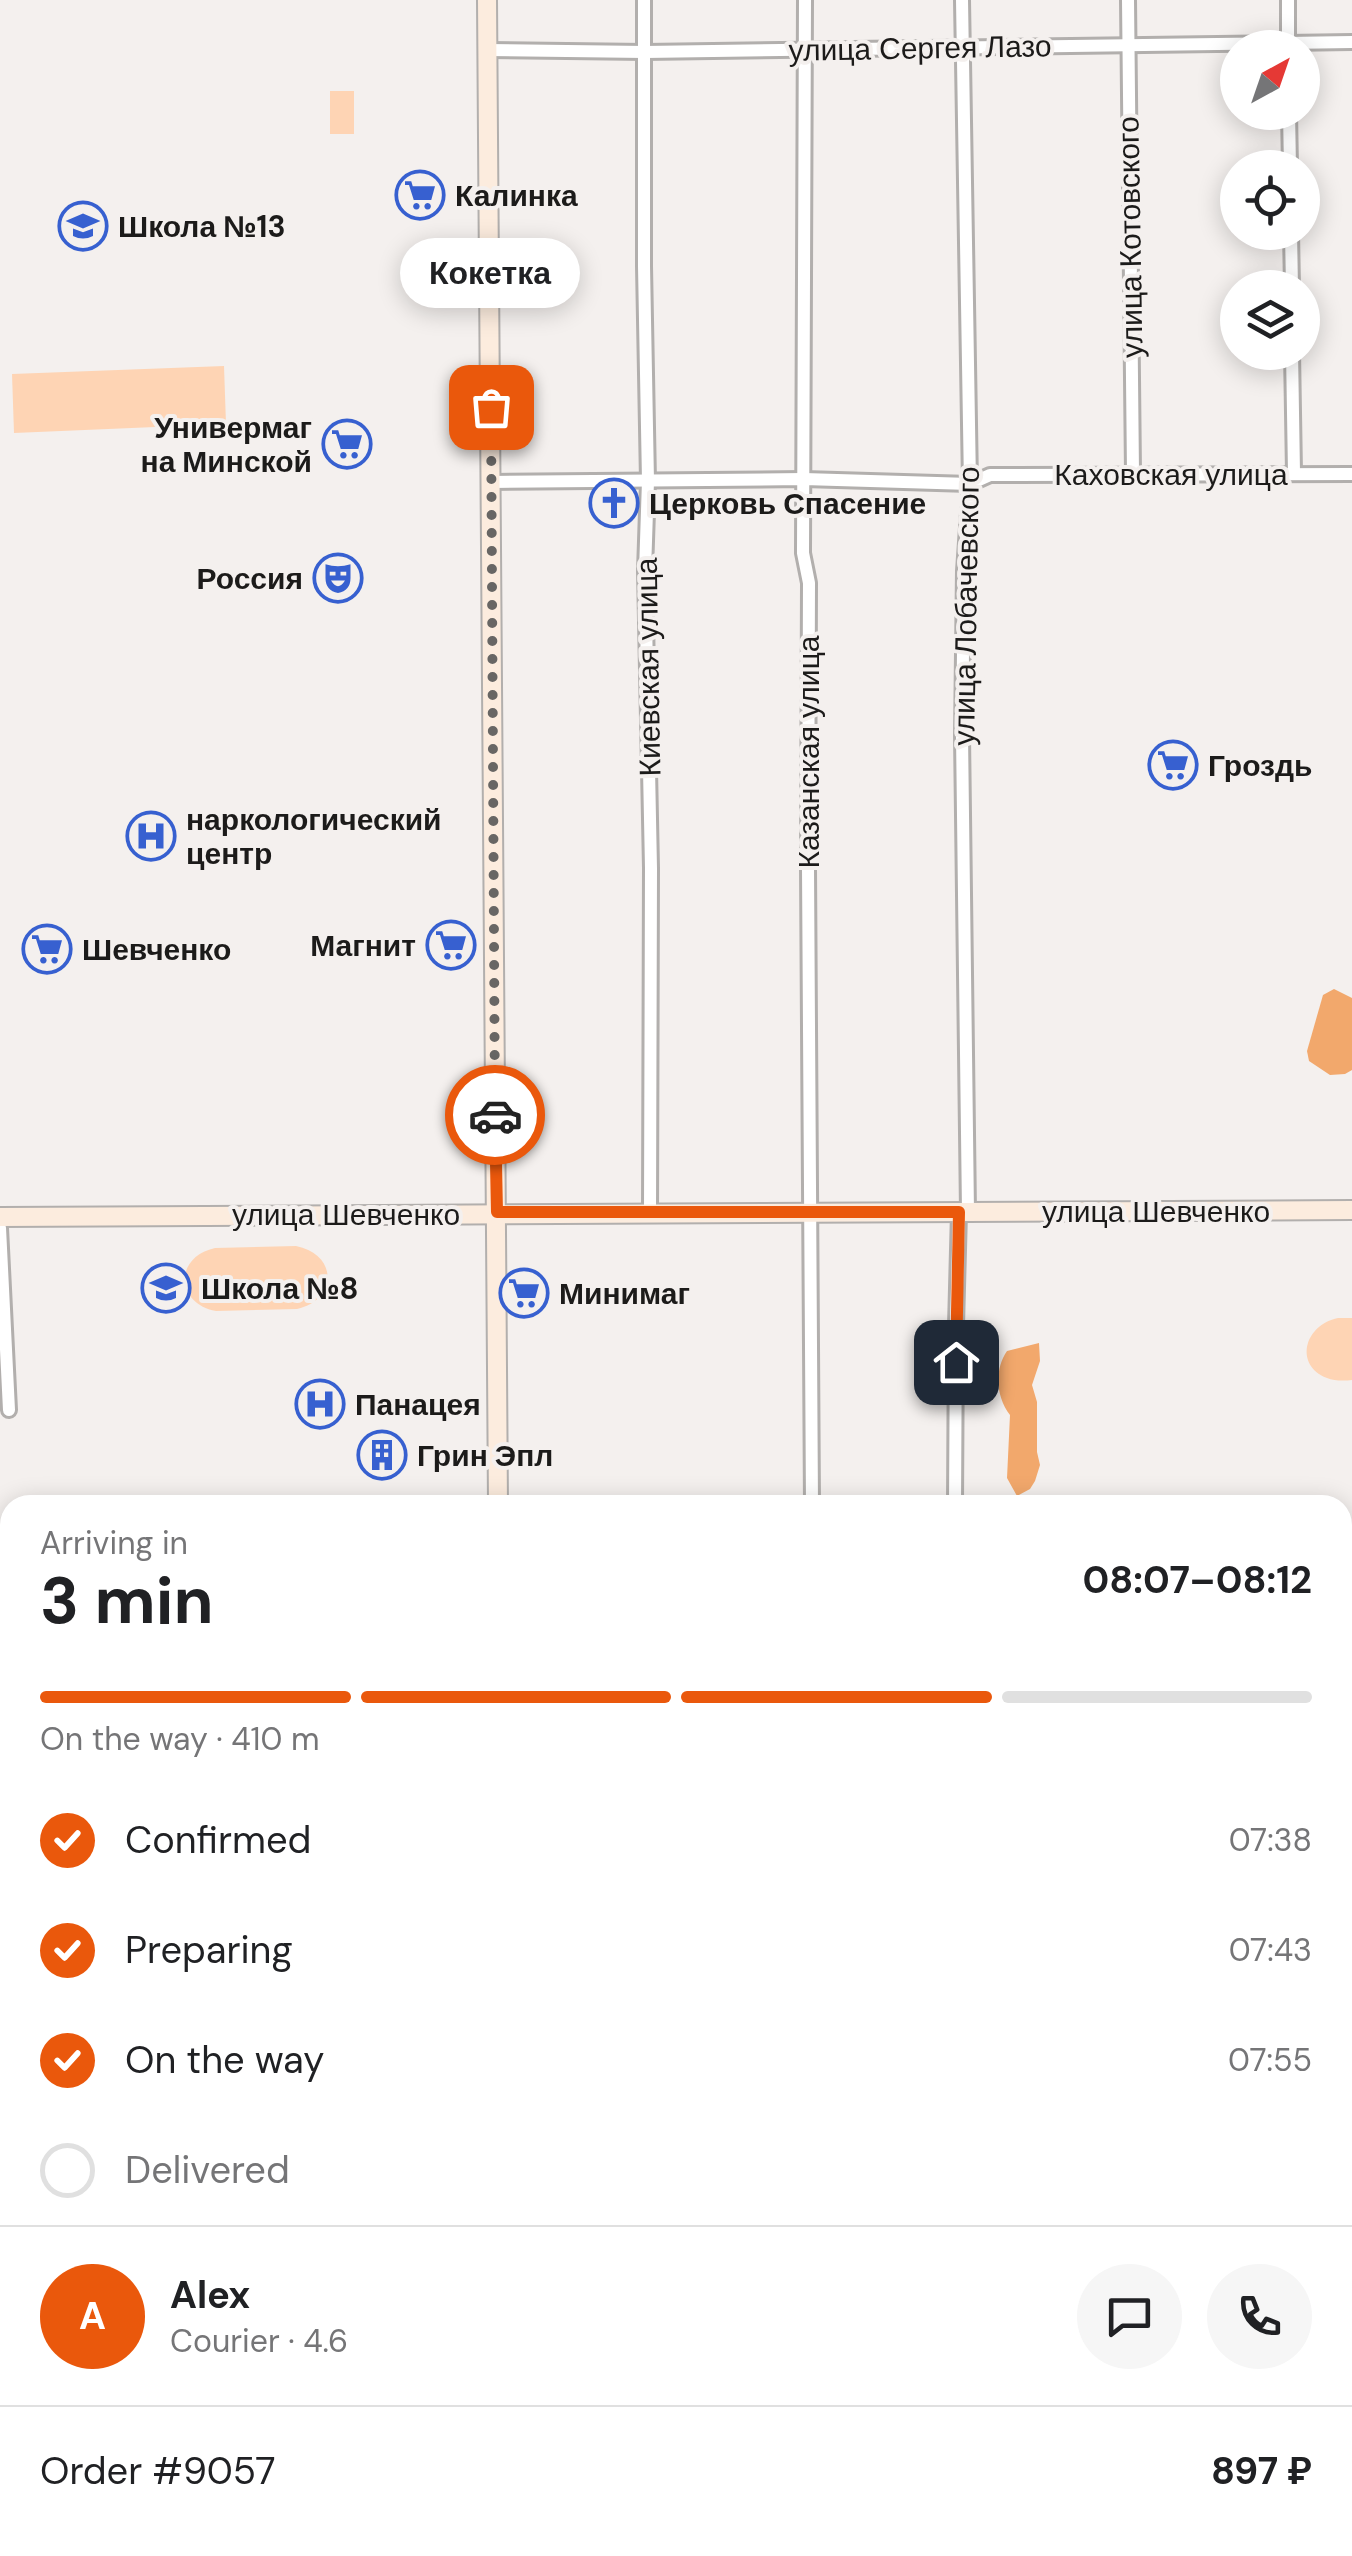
<!DOCTYPE html>
<meta charset="utf-8">
<style>
:root{--surface:#fff;--page:#f6f6f6;--text:#202124;--muted:#757577;--line:#e0e0e0;--accent:#ea580c}
body{margin:0;font-family:"DM Sans",sans-serif;background:var(--page);color:var(--text);height:100vh;display:flex;flex-direction:column;font-size:38px;white-space:nowrap}
*{box-sizing:border-box;margin:0}
p{font-size:32px;color:var(--muted)}
.icon{flex:none;width:55px;height:55px;fill:none;stroke:currentColor;stroke-width:2;stroke-linecap:round;stroke-linejoin:round}
.map{position:relative;flex:1;overflow:hidden}
.sheet{position:absolute;left:0px;top:1495px;width:1352px;height:1062px;display:flex;flex-direction:column;background:var(--surface);border-radius:30px 30px 0 0;box-shadow:0 5px 25px #0003}
.sheet>*{flex:none}
.needle{width:65px;rotate:40deg}
.fabs{position:absolute;left:1220px;top:30px;display:grid;gap:20px}
.fabs a{display:grid;place-items:center;width:100px;height:100px;border-radius:50%;background:var(--surface);box-shadow:0 5px 25px #0003;font-size:50px}
.pin{position:absolute;display:grid;place-items:center;width:85px;height:85px;color:#fff;margin:-42px;border-radius:20px;box-shadow:0 5px 15px #0006}
.courier{position:absolute;display:grid;place-items:center;width:100px;height:100px;margin:-50px;border:8px solid #ea580c;border-radius:50%;background:#fff;color:#222;box-shadow:0 2px 12px #0007}
.bubble{position:absolute;height:70px;border-radius:35px;background:var(--surface);box-shadow:0 5px 25px #0003;font-size:32px;font-weight:700;line-height:70px;text-align:center}
.headline em{font-style:normal;font-weight:700}
.headline div{display:flex;flex-direction:column-reverse}
.headline{display:flex;align-items:center;justify-content:space-between;height:170px;padding:0 40px}
h1{font-size:65px;font-weight:700;line-height:75px}
.bar{display:grid;grid-template-columns:repeat(4,1fr);gap:15px 10px;align-content:center;height:120px;padding:0 40px}
.bar i{height:12px;border-radius:8px;background:var(--line)}
.bar .on{background:var(--accent)}
.bar p{grid-column:span 4}
.line{display:flex;align-items:center;gap:25px;padding:0 40px;border-top:2px solid var(--line)}
.line div{flex:1}
.round{display:grid;place-items:center;flex:none;width:105px;height:105px;border-radius:52px;background:var(--page)}
ol{padding:0 40px;list-style:none}
li{display:flex;align-items:center;gap:30px;height:110px}
li p{margin-inline-start:auto}
li .icon{padding:10px;border-radius:50%;background:var(--accent);color:#fff;stroke-width:4}
li:last-child{color:var(--muted)}
li i{width:55px;height:55px;border:5px solid var(--line);border-radius:50%}
.map>svg:first-child{display:block}
</style>
<div class="map">
<svg width="1352" height="2556" viewBox="0 0 1352 2556">
<rect width="100%" height="100%" fill="#f4f0ee"/>
<g fill="#fed4b4">
<rect x="330" y="91" width="24" height="43"/>
<path d="M224 366 226 424 14 433 12 374Z"/>
<path d="M296 1246C338 1254 338 1300 297 1309L216 1311C175 1303 174 1257 215 1248Z"/>
<path d="M1338 1318H1352V1380C1344 1381 1334 1381 1327 1378 1294 1365 1304 1325 1338 1318Z"/>
</g>
<g fill="#f2a86c">
<path d="M1334 989 1352 998V1070L1345 1074 1330 1075 1309 1061 1307 1051 1323 995Z"/>
<path d="M1039 1343 1040 1361 1032 1385 1037 1402V1452L1040 1465 1035 1481 1030 1489 1017 1496 1007 1478 1010 1415C996 1397 994 1370 1007 1351Z"/>
</g>
<g fill="none" stroke-linecap="round" stroke-linejoin="round">
<g stroke="#b2afad" stroke-width="18">
<g id="street">
<path d="M644 0V266L648 481 645 571 651 868 650 1213"/>
<path d="M805 0 803 553 809 583 808 868 812 1505"/>
<path d="M962 0 970 484 964 571 962 735 968 1212"/>
<path d="M1128 0 1133 473"/>
<path d="M1288 0V47"/>
<path d="M487 50 645 52 1352 42"/>
<path d="M1289 112 1290 168"/>
<path d="M1291 232 1292 288"/>
<path d="M1292 352 1294 473"/>
<path d="M492 482 804 479 970 484 990 475 1352 474"/>
<path d="M0 1228 9 1410"/>
<path d="M955 1505 956 1326 959 1212"/>
<path d="M237 2556V2548"/>
</g>
</g>
<g stroke="#b2afad" stroke-width="22">
<g id="secondary">
<path d="M487 0 498 1505"/>
<path d="M0 1217 1352 1210"/>
<path d="M976 2548V2556"/>
</g>
</g>
<g stroke="#cdcdcd" stroke-width="25">
<g id="primary">
<path d="M1342 1739H1352"/>
<path d="M0 1748 10 1747"/>
<path d="M1342 1765H1352"/>
<path d="M0 1780H10"/>
</g>
</g>
<use href="#street" stroke="#fff" stroke-width="12"/>
<use href="#secondary" stroke="#fcecde" stroke-width="18"/>
<use href="#primary" stroke="#fad8be" stroke-width="20"/>
</g>
<g fill="none" stroke-linecap="round" stroke-linejoin="round">
<path stroke="#686664" stroke-width="10" stroke-dasharray="0 18" d="M491 407 495 1115"/>
<path stroke="#ea580c" stroke-width="12" d="M495 1115 497 1212H959L956 1362"/>
</g>
<defs>
<g id="supermarket-ring" transform="scale(2.5)"><circle r="9.5" fill="#f4f0ee" stroke="#3760d0" stroke-width="1.5"/><path d="M-6-5.5h2.5l.6 2H6L4.5 2H-2.5L-4.4-4H-6ZM-1.5 3.2a1.3 1.3 0 1 0 .1 0ZM3 3.2a1.3 1.3 0 1 0 .1 0Z" fill="#3760d0"/></g>
<g id="school-ring" transform="scale(2.5)"><circle r="9.5" fill="#f4f0ee" stroke="#3760d0" stroke-width="1.5"/><path d="M0-5L7-2L0 1L-7-2ZM-4 1L0 2.5L4 1V4Q0 6-4 4Z" fill="#3760d0"/></g>
<g id="church-ring" transform="scale(2.5)"><circle r="9.5" fill="#f4f0ee" stroke="#3760d0" stroke-width="1.5"/><path d="M-1.2-6h2.4v3.5h3.3v2.4h-3.3V6h-2.4V-.1h-3.3v-2.4h3.3Z" fill="#3760d0"/></g>
<g id="theatre-ring" transform="scale(2.5)"><circle r="9.5" fill="#f4f0ee" stroke="#3760d0" stroke-width="1.5"/><path d="M-5-5.5Q0-4 5-5.5V0Q5 5 0 6Q-5 5-5 0ZM-3.3-2.5H-1v1.5H-3.3ZM1-2.5H3.3v1.5H1ZM-2.8 1Q0 5.5 2.8 1Z" fill="#3760d0"/></g>
<g id="hospital-ring" transform="scale(2.5)"><circle r="9.5" fill="#f4f0ee" stroke="#3760d0" stroke-width="1.5"/><path d="M-5-5h3v3.5h4V-5h3V5h-3V1.5h-4V5h-3Z" fill="#3760d0"/></g>
<g id="building-ring" transform="scale(2.5)"><circle r="9.5" fill="#f4f0ee" stroke="#3760d0" stroke-width="1.5"/><path d="M-4-6H4V6H1V3H-1V6H-4ZM-2.5-4.3h1.7v1.8h-1.7ZM.8-4.3h1.7v1.8H.8ZM-2.5-1h1.7V.8h-1.7ZM.8-1h1.7V.8H.8Z" fill="#3760d0"/></g>
</defs>
<g fill-rule="evenodd">
<use href="#supermarket-ring" x="420" y="195"/>
<use href="#school-ring" x="83" y="226"/>
<use href="#supermarket-ring" x="347" y="444"/>
<use href="#church-ring" x="614" y="503"/>
<use href="#theatre-ring" x="338" y="578"/>
<use href="#supermarket-ring" x="1173" y="765"/>
<use href="#hospital-ring" x="151" y="836"/>
<use href="#supermarket-ring" x="451" y="945"/>
<use href="#supermarket-ring" x="47" y="949"/>
<use href="#school-ring" x="166" y="1288"/>
<use href="#supermarket-ring" x="524" y="1293"/>
<use href="#hospital-ring" x="320" y="1404"/>
<use href="#building-ring" x="382" y="1455"/>
</g>
<g text-anchor="middle" dominant-baseline="central" stroke-width="8" stroke-linejoin="round" paint-order="stroke">
<g font-size="30" fill="#1c1b1a" stroke="#f4f0ee">
<text transform="translate(920 48) rotate(-1)">улица Сергея Лазо</text>
<text transform="translate(1130 237) rotate(-91)">улица Котовского</text>
<text x="1171" y="474">Каховская улица</text>
<text transform="translate(966 606) rotate(-89)">улица Лобачевского</text>
<text transform="translate(648 667) rotate(-91)">Киевская улица</text>
<text transform="translate(808 752) rotate(-90)">Казанская улица</text>
<text x="1156" y="1211">улица Шевченко</text>
<text x="346" y="1214">улица Шевченко</text>
</g>
<g font-size="30" font-weight="bold" fill="#1c1b1a" stroke="#f4f0ee" text-anchor="start">
<text x="455" y="195">Калинка</text>
<text x="118" y="226">Школа №13</text>
<text x="312" y="427" text-anchor="end">Универмаг<tspan x="312" dy="34">на Минской</tspan></text>
<text x="649" y="503">Церковь Спасение</text>
<text x="303" y="578" text-anchor="end">Россия</text>
<text x="1208" y="765">Гроздь</text>
<text x="186" y="819">наркологический<tspan x="186" dy="34">центр</tspan></text>
<text x="416" y="945" text-anchor="end">Магнит</text>
<text x="82" y="949">Шевченко</text>
<text x="201" y="1288">Школа №8</text>
<text x="559" y="1293">Минимаг</text>
<text x="355" y="1404">Панацея</text>
<text x="417" y="1455">Грин Эпл</text>
</g>
</g>
</svg>
<div class="fabs">
<a><svg class="needle" viewBox="-14 -14 28 28"><path d="M0-13l5 13h-10z" fill="#e53935"/><path d="M0 13l5-13h-10z" fill="#757577"/></svg></a>
<a><svg class="icon" aria-label="locate" viewBox="0 0 24 24"><circle cx="12" cy="12" r="6"/><path d="M12 2v4M12 18v4M2 12h4M18 12h4"/></svg></a>
<a><svg class="icon" aria-label="layers" viewBox="0 0 24 24"><path d="M12 4l9 5-9 5-9-5zM3 14l9 5 9-5"/></svg></a>
</div>
<div class="pin" style="left:491px;top:407px;background:#ea580c"><svg class="icon" aria-label="bag" viewBox="0 0 24 24"><path d="M5 8h14l-1 12H6zM9 8a3 3 0 0 1 6 0"/></svg></div>
<div class="pin" style="left:956px;top:1362px;background:#1f2937"><svg class="icon" aria-label="home" viewBox="0 0 24 24"><path d="M3 11l9-7 9 7M6 9v11h12V9"/></svg></div>
<div class="courier" style="left:495px;top:1115px"><svg class="icon" aria-label="car" viewBox="0 0 24 24"><path d="M5 17H2v-5l4-1 3-4h7l3 4 3 1v5h-3M9 17h6M6 11h13"/><circle cx="7" cy="17" r="2"/><circle cx="17" cy="17" r="2"/></svg></div>
<div class="bubble" style="left:400px;top:238px;width:180px">Кокетка</div>
<section class="sheet">
<div class="headline"><div><h1>3 min</h1><p>Arriving in</p></div><em>08:07–08:12</em></div>
<div class="bar"><i class="on"></i><i class="on"></i><i class="on"></i><i></i><p>On the way · 410 m</p></div>
<ol>
<li><svg class="icon" aria-label="check" viewBox="0 0 24 24"><path d="M5 12l5 5 9-10"/></svg>Confirmed<p>07:38</p></li>
<li><svg class="icon" aria-label="check" viewBox="0 0 24 24"><path d="M5 12l5 5 9-10"/></svg>Preparing<p>07:43</p></li>
<li><svg class="icon" aria-label="check" viewBox="0 0 24 24"><path d="M5 12l5 5 9-10"/></svg>On the way<p>07:55</p></li>
<li><i></i>Delivered</li>
</ol>
<div class="line" style="height:180px"><b class="round" style="background:var(--accent);color:#fff">A</b><div><b>Alex</b><p>Courier · 4.6</p></div><a class="round"><svg class="icon" aria-label="chat" viewBox="0 0 24 24"><path d="M4 5h16v11H9l-5 4z"/></svg></a><a class="round"><svg class="icon" aria-label="phone" viewBox="0 0 24 24"><path d="M5 4h4l2 5-3 2q2 4 5 5l2-3 5 2v4C11 20 4 13 5 4z"/></svg></a></div>
<div class="line" style="height:130px"><div>Order #9057</div><b>897 ₽</b></div>
</section>
</div>
